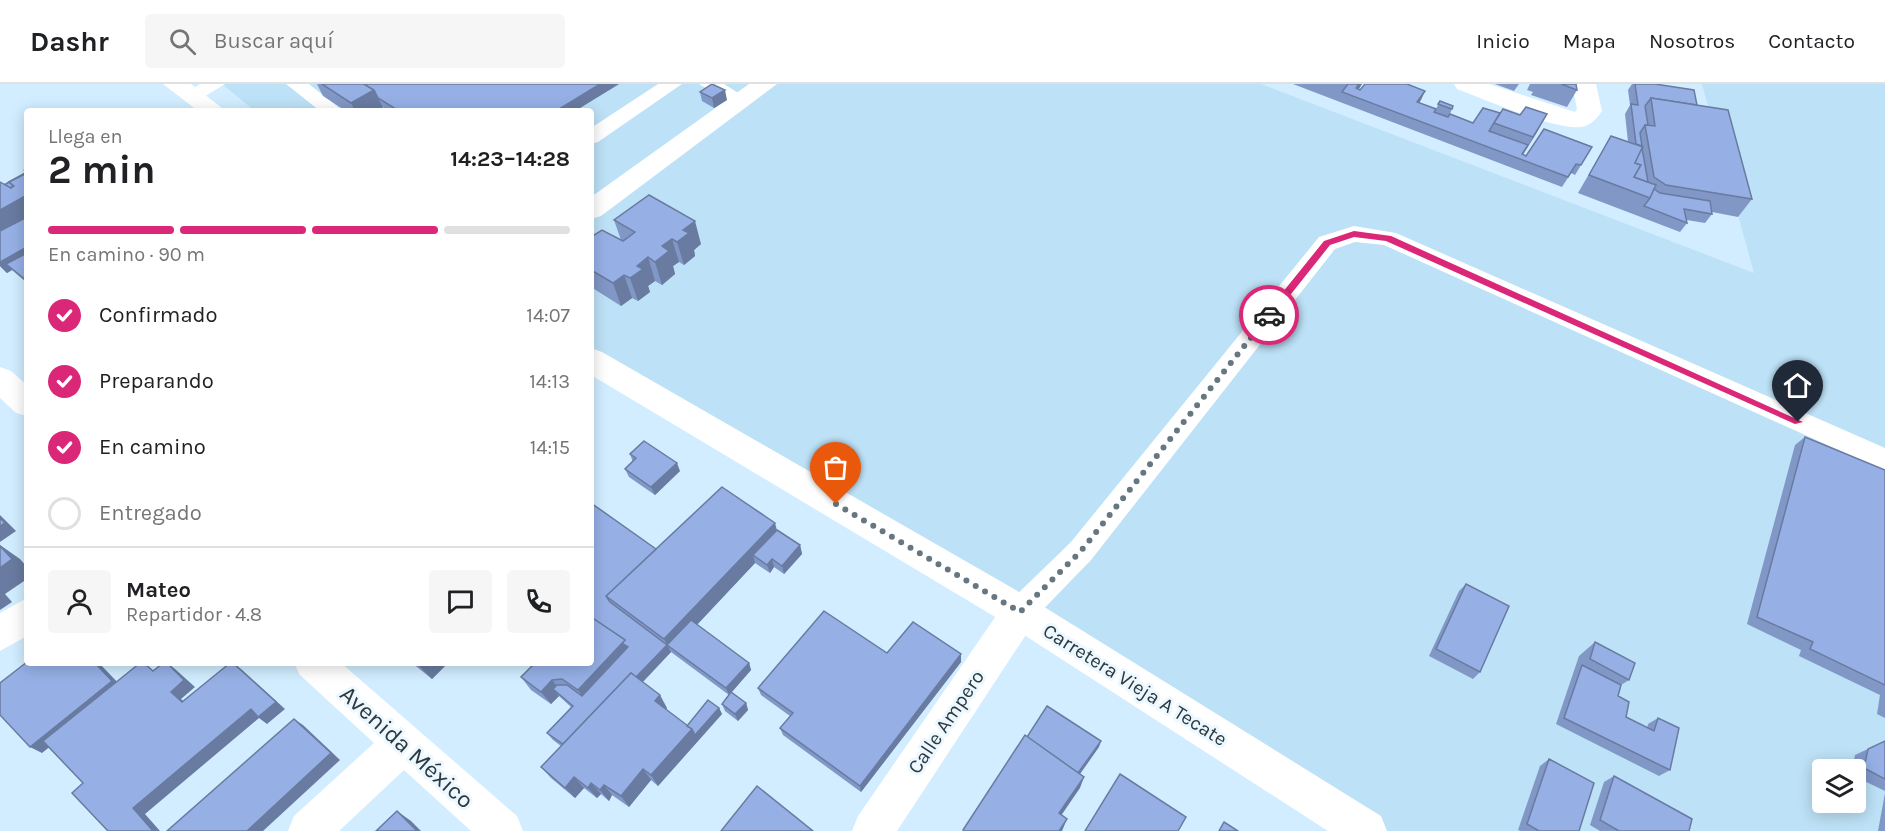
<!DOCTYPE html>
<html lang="es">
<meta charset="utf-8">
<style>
:root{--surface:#fff;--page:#f6f6f6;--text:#202124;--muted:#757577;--line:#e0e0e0;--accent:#db2777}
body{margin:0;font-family:Karla,sans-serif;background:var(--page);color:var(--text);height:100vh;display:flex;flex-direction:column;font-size:22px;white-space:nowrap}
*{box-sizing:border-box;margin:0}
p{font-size:20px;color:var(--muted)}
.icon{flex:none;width:33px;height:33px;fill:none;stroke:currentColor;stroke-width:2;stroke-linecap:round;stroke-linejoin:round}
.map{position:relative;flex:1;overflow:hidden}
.side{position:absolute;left:24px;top:24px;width:570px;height:558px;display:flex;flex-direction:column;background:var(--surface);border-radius:6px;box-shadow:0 3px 15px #0003}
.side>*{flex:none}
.fabs{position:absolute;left:1812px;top:675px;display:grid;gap:12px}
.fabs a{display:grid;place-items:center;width:54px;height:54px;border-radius:6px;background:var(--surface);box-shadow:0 3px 15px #0003;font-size:30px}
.pin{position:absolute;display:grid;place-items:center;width:51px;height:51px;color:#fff;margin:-62px -26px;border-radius:50% 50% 50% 0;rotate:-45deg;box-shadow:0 0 6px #0007}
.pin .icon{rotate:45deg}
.courier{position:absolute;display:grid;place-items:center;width:60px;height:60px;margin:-30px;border:4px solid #db2777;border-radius:50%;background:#fff;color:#222;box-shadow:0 2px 8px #0007}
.headline em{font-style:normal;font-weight:700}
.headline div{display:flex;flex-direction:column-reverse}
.headline{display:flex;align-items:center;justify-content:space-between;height:102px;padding:0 24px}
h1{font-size:39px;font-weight:700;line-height:45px}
.bar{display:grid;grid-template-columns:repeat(4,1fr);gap:9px 6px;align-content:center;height:72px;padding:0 24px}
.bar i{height:8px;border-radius:4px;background:var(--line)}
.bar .active{background:var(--accent)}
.bar p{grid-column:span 4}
.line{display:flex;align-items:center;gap:15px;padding:0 24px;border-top:2px solid var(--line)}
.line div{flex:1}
.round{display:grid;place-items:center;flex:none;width:63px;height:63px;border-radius:6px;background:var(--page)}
ol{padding:0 24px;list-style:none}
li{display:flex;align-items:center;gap:18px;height:66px}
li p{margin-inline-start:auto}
li .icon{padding:6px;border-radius:50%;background:var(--accent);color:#fff;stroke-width:4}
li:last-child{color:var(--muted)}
li i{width:33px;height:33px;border:3px solid var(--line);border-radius:50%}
header{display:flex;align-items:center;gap:36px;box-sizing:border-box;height:84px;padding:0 30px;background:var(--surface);border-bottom:2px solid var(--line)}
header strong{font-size:28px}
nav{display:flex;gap:33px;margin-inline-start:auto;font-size:21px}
.search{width:420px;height:54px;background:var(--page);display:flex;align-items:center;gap:15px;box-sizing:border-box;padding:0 21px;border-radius:6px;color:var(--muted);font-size:22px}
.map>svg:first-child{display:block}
</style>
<header>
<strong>Dashr</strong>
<div class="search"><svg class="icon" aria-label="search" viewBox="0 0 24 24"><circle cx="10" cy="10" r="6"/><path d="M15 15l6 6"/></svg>Buscar aquí</div>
<nav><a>Inicio</a><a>Mapa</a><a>Nosotros</a><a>Contacto</a></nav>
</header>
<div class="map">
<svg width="1885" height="747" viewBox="0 0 1885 747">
<rect width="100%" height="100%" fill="#d1edff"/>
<path fill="#bde1f6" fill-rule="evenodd" d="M222 0H1261L1754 189 1702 0H1885V747H1366L591 276V27H255ZM1822 686H1856V718H1822Z"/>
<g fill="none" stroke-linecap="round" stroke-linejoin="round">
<g fill="#fff" fill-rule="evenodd">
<path d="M200 0H225L199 16H185L182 12Z"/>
<path d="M286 0H309L343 27H320Z"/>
<path d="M658 0H682L598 58 591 60V44Z"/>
<path d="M699 0H724L751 17 748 21H734Z"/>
<path d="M1354 142 1396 149 1885 364V387L1384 161 1355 158 1335 165 1091 476 1031 538 1020 541 1009 538 1005 528 1009 518 1071 458 1319 153Z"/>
</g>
<g fill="#fff" fill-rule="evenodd">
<path d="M749 0H777L601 132 591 135V113Z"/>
<path d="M1454 0H1489L1575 28 1577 25 1572 0H1596L1602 27C1597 34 1591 42 1581 43 1553 46 1487 16 1457 5Z"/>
<path d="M0 283 11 287 27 301V332L16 329 0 314Z"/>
<path d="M1020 512 1033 516 1038 528 1033 540 897 747H852L858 732 1007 516Z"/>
<path d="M27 514V552L0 567V529Z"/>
<path d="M294 579H341L517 732 523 747H471L404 686 339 747H288L294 732 374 659 300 591Z"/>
</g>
<g fill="#fff" fill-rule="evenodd">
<path d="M163 0H191L226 27H198Z"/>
<path d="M591 264 602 268 1033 516 1381 732 1387 747H1328L1007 540 591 291Z"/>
</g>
</g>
<g fill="#8197c6">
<path d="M317 0H619L575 27H389L383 23V24L378 27H346L323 12Z"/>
<path d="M1293 0H1362L1359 5 1425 7 1419 19 1436 25 1440 17 1453 22 1450 30 1473 39 1483 24 1537 48 1523 71 1526 72 1592 63 1575 91 1571 89 1562 103Z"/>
<path d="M1495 0H1519L1514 7Z"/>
<path d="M1530 0H1576L1577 6 1567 23 1531 11 1533 8 1527 6Z"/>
<path d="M1632 0H1635L1697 21 1752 115 1738 133 1712 128V130L1705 139 1687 136V139L1680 148 1578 109 1611 52 1628 58 1625 30 1630 21 1628 6Z"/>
<path d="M700 8 727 16 714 24 702 17Z"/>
<path d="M27 83V199L12 186 7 189 0 182V98L4 101 26 89 23 86Z"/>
<path d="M614 136 701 160 694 166 695 172 684 181 679 178 673 182 675 190 662 201 655 197 648 202 650 208 638 217 632 214 621 222 591 203V153L621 156Z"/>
<path d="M1805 353 1885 386V634L1877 630 1880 611 1799 572 1801 566 1747 540 1795 361Z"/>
<path d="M630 370 680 387 655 411 629 393 625 385 633 378Z"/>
<path d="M591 419 656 465 777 446 800 461 802 470 784 490 774 483 770 489 755 479 697 541 749 579 751 586 732 608 746 619 748 626 738 637 725 627 722 620 729 611 671 568 643 598 667 624 666 625 687 642 719 624 722 630 658 702 651 696 629 723 612 711 609 717 601 710 597 714 584 704 575 714 551 694 541 683 561 662 553 656 547 649 571 623 559 612 551 620 531 606 521 593 591 579Z"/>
<path d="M1466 500 1480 588 1473 595 1429 572 1459 507Z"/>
<path d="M1595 558 1629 596 1621 601 1618 612 1626 633 1647 644 1648 640 1658 634 1670 686 1659 692 1556 640 1579 572Z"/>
<path d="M887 569 961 570V578L861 708 783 651 780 644 790 632 761 611 758 604Z"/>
<path d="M412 579H448L432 595Z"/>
<path d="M1885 657V707L1856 693V686H1852L1855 671Z"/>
<path d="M1549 675 1579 747H1521L1518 746 1540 682Z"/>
<path d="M1614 692 1689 747H1600L1590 741 1604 698Z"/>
<path d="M1885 709V747H1878Z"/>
</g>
<g fill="#697ba1">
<path d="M600 0H619L575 27H556Z"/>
<path d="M1359 0H1362L1352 14 1356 4Z"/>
<path d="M374 6 383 24 378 27H355L351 19Z"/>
<path d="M725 6 727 16 714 24 712 14Z"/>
<path d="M1425 7 1421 16 1413 27 1417 18Z"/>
<path d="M1547 30 1537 48 1520 75 1533 53Z"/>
<path d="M27 101V138L0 152V126Z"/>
<path d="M695 137 701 160 694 166 695 172 684 181 677 158 683 146Z"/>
<path d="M672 155 679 178 673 182 675 190 662 201 655 178 662 162Z"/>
<path d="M27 163V178L6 180 12 186 7 189 0 182V178Z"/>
<path d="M648 173 655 197 648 202 650 208 638 217 630 194 637 182Z"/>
<path d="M624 191 632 214 621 222 613 199Z"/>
<path d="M677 379 680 387 655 411 651 403Z"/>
<path d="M0 431 16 447 0 458Z"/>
<path d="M775 439 779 454 753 471 755 479 674 565 667 561 671 568 573 671 568 665 667 561 664 555Z"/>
<path d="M0 461 20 475 27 483V495L5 510 12 518 0 526Z"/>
<path d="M800 461 802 470 784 490 782 482Z"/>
<path d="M772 475 774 483 770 489 767 481Z"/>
<path d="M625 556 632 570 587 619 578 606Z"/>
<path d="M961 570V578L861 708 860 702Z"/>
<path d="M95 579H99L123 604 42 669 30 663Z"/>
<path d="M167 579 175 585 195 603 181 615 193 625 182 618 171 608Z"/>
<path d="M233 579 241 585 285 625 267 640 259 634 145 730 160 747H153L133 724Z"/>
<path d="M422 579H448L432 595 419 582Z"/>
<path d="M749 579 751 586 729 611 726 604Z"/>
<path d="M552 596 562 608 553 605 559 612 551 620 541 608Z"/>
<path d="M660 611 667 624 662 629 655 617Z"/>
<path d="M746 619 748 626 738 637 735 630Z"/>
<path d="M719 624 722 630 658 702 651 691 692 645Z"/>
<path d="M294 635 303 641 340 676 263 747H247Z"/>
<path d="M1101 657 1099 663 1073 700 1075 694Z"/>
<path d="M643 685 651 696 629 723 621 712Z"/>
<path d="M574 693 584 704 575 714 565 704Z"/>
<path d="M1084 693 1080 704 1056 739 1059 729Z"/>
<path d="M591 699 601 710 597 714 588 704Z"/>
<path d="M604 701 612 711 609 717 600 706Z"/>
<path d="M397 727 411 737 421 747H417Z"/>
<path d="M1067 735 1062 747H1059Z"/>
</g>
<g fill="#96b0e6" stroke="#697ba1" stroke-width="1.5">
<path d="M322 0H364L374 6 351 19Z"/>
<path d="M364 0H600L556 27H399L378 14 374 6Z"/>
<path d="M712 0 725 6 712 14 700 8Z"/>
<path d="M1348 0H1359L1356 4 1360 6 1365 0H1407L1425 7 1417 18 1436 25 1434 28 1448 33 1450 30 1473 39 1483 24 1500 29 1489 47 1528 61 1522 70 1526 72 1544 45 1592 63 1581 81 1576 80 1568 93 1342 8Z"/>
<path d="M1561 0H1576L1577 6Z"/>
<path d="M1635 0H1655L1694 6 1697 21 1651 14 1645 22 1648 41H1645L1640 49 1642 62 1636 60 1631 20 1638 21Z"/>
<path d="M1651 14 1728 26 1752 115 1666 101 1654 93 1645 41 1655 42Z"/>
<path d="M1440 17 1453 22 1452 25 1438 20Z"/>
<path d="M1526 23 1547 30 1533 53 1494 39 1503 25 1520 31Z"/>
<path d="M1611 52 1643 63 1635 79 1641 81 1634 93 1656 101 1650 114 1589 91Z"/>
<path d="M1642 64 1648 98 1634 93 1641 81 1635 79Z"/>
<path d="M27 88 9 98 13 102 11 104 4 101Z"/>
<path d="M27 89V111L0 126V98L11 104 14 102 9 98Z"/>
<path d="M1654 105 1660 109 1710 117 1712 130 1684 125 1687 139 1644 122 1650 114Z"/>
<path d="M649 111 695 137 683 146 689 149 677 158 672 155 662 162 669 167 655 178 648 173 637 182 643 185 630 194 624 191 613 199 591 186V153L602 146 623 157 635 148 614 136Z"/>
<path d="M27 133V163L0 178V147Z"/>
<path d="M27 169V197L6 180Z"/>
<path d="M1805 353 1885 386V601L1810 565 1813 558 1757 533Z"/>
<path d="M644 357 677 379 651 403 625 385 636 374 630 370Z"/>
<path d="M722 403 775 439 664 555 606 512Z"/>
<path d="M591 419 656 465 606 512 610 518 667 561 636 593 631 589 563 660 547 649 573 622 553 605 557 601H567L582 612 628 563 622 559 625 556 591 533Z"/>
<path d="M0 434 5 439 0 442Z"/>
<path d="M777 446 800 461 782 482 772 475 767 481 753 471Z"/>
<path d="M0 462 12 475 0 484Z"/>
<path d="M1466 500 1509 522 1480 588 1436 565Z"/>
<path d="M824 527 887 569 913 538 961 570 860 702 780 644 793 629 758 604Z"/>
<path d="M591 533 625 556 578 606 562 595 552 596 541 608 521 593 535 579H591Z"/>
<path d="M691 536 749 579 726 604 667 561Z"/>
<path d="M1595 558 1635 579 1629 596 1590 575Z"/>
<path d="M27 578V579H95L112 597 30 663 0 631V599Z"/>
<path d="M140 579H144L153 587 163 579H167L184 596 171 608 182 618 230 579H233L276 618 258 633 251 625 133 724 153 747H108L72 709 83 699 43 657Z"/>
<path d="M1582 581 1621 601 1618 612 1629 618 1626 633 1654 647 1658 634 1679 644 1670 686 1564 634Z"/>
<path d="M631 589 660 611 655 617 692 645 651 691 643 685 621 712 604 701 600 706 591 699 588 704 574 693 565 704 541 683Z"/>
<path d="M731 608 746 619 735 630 722 620Z"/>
<path d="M708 616 719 624 695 651 692 645 687 642Z"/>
<path d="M1047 622 1101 657 1078 689 1027 653Z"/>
<path d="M294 635 331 669 247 747H167Z"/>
<path d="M1025 651 1084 693 1059 729 1067 735 1059 747H964L963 746Z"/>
<path d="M1885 657V695L1864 684 1868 665Z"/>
<path d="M1549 675 1594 699 1579 747H1539L1527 740Z"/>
<path d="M1120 690 1186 733 1178 747H1085Z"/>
<path d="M1614 692 1692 735 1689 747H1619L1600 736Z"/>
<path d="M757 702 813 747H721Z"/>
<path d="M397 727 417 747H376Z"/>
<path d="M1224 738 1238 747H1219Z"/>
</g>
<path fill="#db2777" d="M1354 147 1391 152 1803 338 1795 340 1386 157 1354 153 1330 161 1272 234H1266V229L1324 157Z"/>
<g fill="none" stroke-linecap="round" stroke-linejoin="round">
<path stroke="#667782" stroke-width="6" stroke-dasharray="0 10.8" d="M836 420 1020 528 1081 467 1269 231"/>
</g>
<g text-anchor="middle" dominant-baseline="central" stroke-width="6" stroke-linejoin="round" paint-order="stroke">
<g font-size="20" fill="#2d383f" stroke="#ecf8ff">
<text transform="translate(1135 601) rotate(32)">Carretera Vieja A Tecate</text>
<text transform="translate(946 638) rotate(-56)">Calle Ampero</text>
</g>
<g font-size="24" fill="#2d383f" stroke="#ecf8ff">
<text transform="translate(407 663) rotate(42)">Avenida México</text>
</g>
</g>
</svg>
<div class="fabs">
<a><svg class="icon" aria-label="layers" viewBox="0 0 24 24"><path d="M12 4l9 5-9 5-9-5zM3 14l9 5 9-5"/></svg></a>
</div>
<div class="pin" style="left:836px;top:420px;background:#ea580c"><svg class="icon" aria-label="bag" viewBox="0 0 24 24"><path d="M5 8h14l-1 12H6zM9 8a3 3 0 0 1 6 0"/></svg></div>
<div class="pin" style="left:1798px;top:338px;background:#1f2937"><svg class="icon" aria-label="home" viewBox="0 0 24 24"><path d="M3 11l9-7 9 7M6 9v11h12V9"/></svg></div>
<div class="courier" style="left:1269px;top:231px"><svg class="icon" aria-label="car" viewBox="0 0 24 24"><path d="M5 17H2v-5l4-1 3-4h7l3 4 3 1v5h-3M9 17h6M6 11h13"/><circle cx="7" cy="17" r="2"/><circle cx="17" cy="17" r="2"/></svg></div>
<section class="side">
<div class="headline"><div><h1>2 min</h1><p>Llega en</p></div><em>14:23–14:28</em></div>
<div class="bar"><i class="active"></i><i class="active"></i><i class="active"></i><i></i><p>En camino · 90 m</p></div>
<ol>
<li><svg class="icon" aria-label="check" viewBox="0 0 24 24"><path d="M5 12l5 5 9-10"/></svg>Confirmado<p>14:07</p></li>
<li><svg class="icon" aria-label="check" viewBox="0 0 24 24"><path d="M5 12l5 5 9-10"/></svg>Preparando<p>14:13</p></li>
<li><svg class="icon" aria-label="check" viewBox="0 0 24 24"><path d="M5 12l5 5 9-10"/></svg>En camino<p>14:15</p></li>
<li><i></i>Entregado</li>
</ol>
<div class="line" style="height:108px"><a class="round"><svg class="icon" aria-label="person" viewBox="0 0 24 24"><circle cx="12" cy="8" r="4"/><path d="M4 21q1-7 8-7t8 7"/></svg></a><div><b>Mateo</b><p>Repartidor · 4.8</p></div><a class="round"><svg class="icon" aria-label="chat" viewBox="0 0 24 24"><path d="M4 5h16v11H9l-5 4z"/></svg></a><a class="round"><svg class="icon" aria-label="phone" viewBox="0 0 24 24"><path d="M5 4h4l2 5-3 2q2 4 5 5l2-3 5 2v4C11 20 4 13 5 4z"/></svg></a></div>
</section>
</div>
